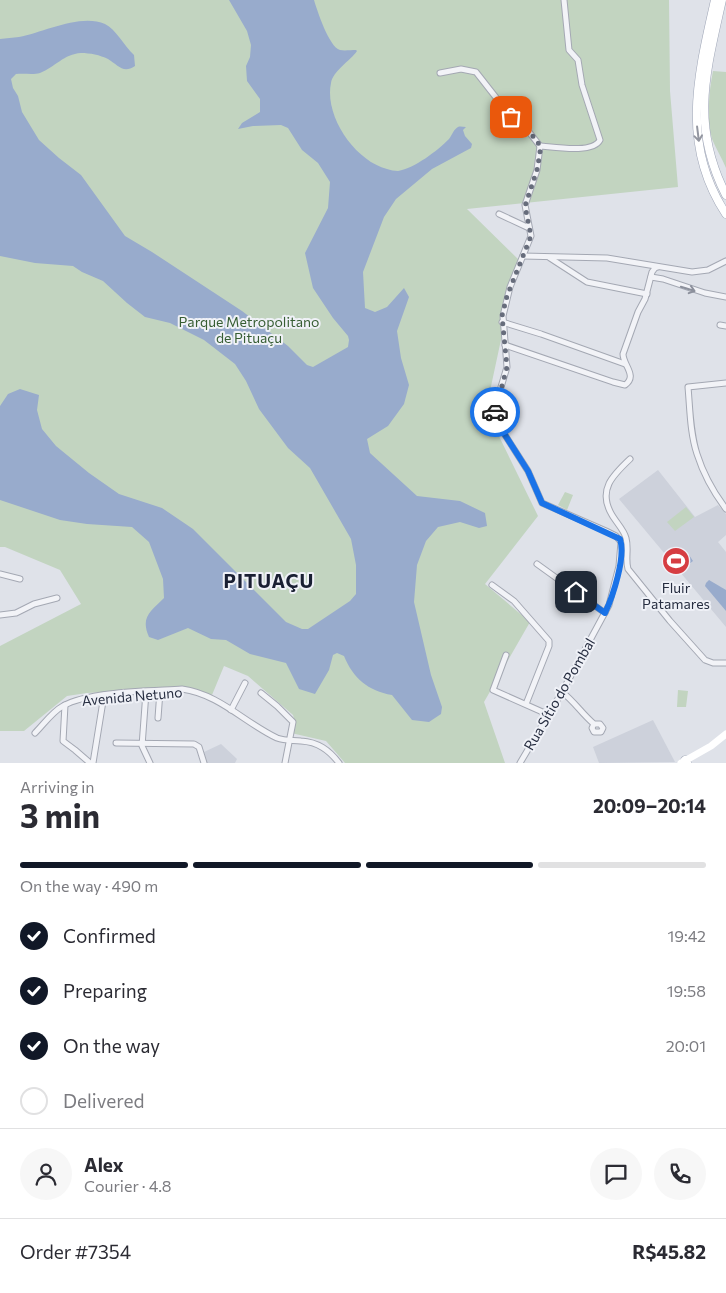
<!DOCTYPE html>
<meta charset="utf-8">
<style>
:root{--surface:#fff;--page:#f7f7f7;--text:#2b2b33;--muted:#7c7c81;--line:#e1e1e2;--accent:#111827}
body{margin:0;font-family:Commissioner,sans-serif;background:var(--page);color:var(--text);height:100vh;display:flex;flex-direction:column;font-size:19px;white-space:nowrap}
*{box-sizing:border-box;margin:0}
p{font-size:16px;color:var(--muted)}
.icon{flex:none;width:28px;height:28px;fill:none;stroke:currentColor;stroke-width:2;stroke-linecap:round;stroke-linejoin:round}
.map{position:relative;height:763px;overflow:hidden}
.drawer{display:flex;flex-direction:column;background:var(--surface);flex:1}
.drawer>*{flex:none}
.pin{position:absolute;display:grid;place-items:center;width:42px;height:42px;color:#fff;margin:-21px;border-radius:10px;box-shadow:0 2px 8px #0006}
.courier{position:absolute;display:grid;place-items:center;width:50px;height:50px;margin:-25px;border:4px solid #1a73e8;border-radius:50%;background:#fff;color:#222;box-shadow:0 1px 6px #0007}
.summary em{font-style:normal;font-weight:700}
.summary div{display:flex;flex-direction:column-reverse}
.summary{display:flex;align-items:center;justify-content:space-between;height:85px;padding:0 20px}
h1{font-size:32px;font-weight:700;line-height:38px}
.bar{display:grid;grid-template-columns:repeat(4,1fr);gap:8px 5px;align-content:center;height:60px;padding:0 20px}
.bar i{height:6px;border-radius:4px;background:var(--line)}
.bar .current{background:var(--accent)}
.bar p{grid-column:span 4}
.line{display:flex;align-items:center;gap:12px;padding:0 20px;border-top:1px solid var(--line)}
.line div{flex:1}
.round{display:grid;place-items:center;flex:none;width:52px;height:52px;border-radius:26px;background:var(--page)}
ol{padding:0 20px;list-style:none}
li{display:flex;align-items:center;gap:15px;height:55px}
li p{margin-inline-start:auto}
li .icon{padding:5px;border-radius:50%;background:var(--accent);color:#fff;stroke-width:4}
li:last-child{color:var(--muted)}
li i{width:28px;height:28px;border:2px solid var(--line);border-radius:50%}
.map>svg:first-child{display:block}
</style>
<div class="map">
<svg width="726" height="763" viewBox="0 0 726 763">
<rect width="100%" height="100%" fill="#dfe2e9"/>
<g fill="#cdd1db">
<path d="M658 470 695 517 718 505 726 514V535L718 542 726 552V627L619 499Z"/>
<path d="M653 720 675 762 599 763 593 747Z"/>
<path d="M221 744 237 759 235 763H206L204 752Z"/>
</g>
<g fill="#c2d4c0">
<path d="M0 0H669L670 91 678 187 467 209 520 261 501 315 502 335 490 391 494 426 538 516 485 584 530 622 484 702 505 763H345L326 741 291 733 295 722 293 715 248 676 224 666 212 695 188 687 87 693 67 696 24 731H0V646L81 604 60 570 5 547H0Z"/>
<path d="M713 71 726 72V168C722 158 716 149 712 139 706 118 709 92 713 71Z"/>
<path d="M565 492 573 495 567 510 558 505Z"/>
<path d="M686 507 694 517 675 531 667 522Z"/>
<path d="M678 690 688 691 686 707H677Z"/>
</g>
<g fill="#98abcc">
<path d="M229 0H314C317 10 329 47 340 50 344 51 351 50 356 50L357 51C350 61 333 71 331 83 324 116 355 161 387 169 390 170 395 171 398 171 415 168 437 151 449 139 452 135 454 129 458 127 460 126 463 127 466 127L463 130 465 136 472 144 471 148 432 169 396 199 384 217 363 272 365 308 375 312 387 307 404 288 409 297 397 331 401 358 409 385 404 404 388 426 367 439 370 453 417 496 460 501 485 513 487 526 479 528 460 522 438 527 426 541 417 565 414 602 431 675 442 707 441 714 429 722 412 720 392 695C368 691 353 678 344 656L337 653 333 655 329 670 315 694 299 689 286 663 250 654 226 640 211 639 188 628 158 640 149 637C140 617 151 611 164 598L163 579 149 542 132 527 87 524 60 520 0 500V406L8 394 20 389 39 395 37 410 42 429 56 446 89 473 119 494 162 508 193 529 286 622 302 629H308L350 601 356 594V565L351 539 310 468 288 448 259 409 246 381 235 364 204 340 170 323 145 317 127 303 103 281 82 272 73 266 35 263 0 256V39C6 38 13 38 19 37 44 32 81 13 105 24 116 29 124 46 134 55L135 66C123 74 118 65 108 59 100 55 90 53 81 53 64 54 55 67 40 73 33 75 24 73 16 74L11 79 13 88 18 96 22 112 39 140 59 158 81 175 125 236 152 252 242 311 288 346 307 365 313 367 348 347 349 340 348 336 333 318 313 288 305 253 328 208 330 182 318 163 302 150 288 128 281 125 253 126 238 129 242 123 260 112V99L247 81 246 66 250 57 251 45 247 31Z"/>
<path d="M689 555 693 561 681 570 677 564Z"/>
<path d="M709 580 726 590V611L705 586 706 583Z"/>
</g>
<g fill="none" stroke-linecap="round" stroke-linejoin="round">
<g stroke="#a4a8b3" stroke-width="7">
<g id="street">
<path d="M440 73 461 69 476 72 505 109 529 132 540 146 537 170 525 205 531 236 510 287 503 316 507 367 495 407V413L498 424 528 471 542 503 606 531 616 536 621 542 619 566 609 605 562 692 520 763"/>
<path d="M540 146C554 147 593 154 600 140L582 85 578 60 569 50 564 0"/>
<path d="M499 214 529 228"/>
<path d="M523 256 607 258 692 272 708 270 726 261"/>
<path d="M550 258 587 282 647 294"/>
<path d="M651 277 663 279 705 293 726 297"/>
<path d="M502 322 541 334 625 364"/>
<path d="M720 325 726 326"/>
<path d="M505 345 613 382 625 385C638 376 623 365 623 354L638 312 645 299 652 272 655 268 658 267"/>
<path d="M726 383 688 387C690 409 690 433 697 454 703 473 714 493 726 509"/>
<path d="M630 459C613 475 597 490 612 515 616 522 624 530 626 538 629 549 625 559 628 569L670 621 705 660 713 663H726"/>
<path d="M537 564 605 613"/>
<path d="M0 574 20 579"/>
<path d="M492 585 514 601 549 641V646L526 704"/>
<path d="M0 615 16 613 34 604 57 598"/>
<path d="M506 655 493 690 547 714"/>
<path d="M146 692 142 746 150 763"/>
<path d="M562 692C574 701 582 714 594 724H600L603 728 601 732H594L592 728 594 724"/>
<path d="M261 693 277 706 293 722 285 763"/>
<path d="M65 705 63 741 75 750 90 763"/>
<path d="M231 710 245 683"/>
<path d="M158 718 160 691"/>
<path d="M35 733C44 724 52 712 63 706 89 691 151 691 182 689 219 694 245 723 277 738 285 741 292 740 301 741 318 742 329 750 339 763"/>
<path d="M116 743 194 744 199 747 204 763"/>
<path d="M93 763 104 695"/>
</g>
</g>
<g stroke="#9ea5b6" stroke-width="9">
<g id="primary">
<path d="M715 0C698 75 680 145 726 214"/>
<path d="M722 0C706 72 690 124 726 195"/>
<path d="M685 760 687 763"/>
</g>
</g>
<use href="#street" stroke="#f2f3f7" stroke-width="5"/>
<path stroke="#fff" stroke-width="7" d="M681 763 711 746 726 734"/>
<use href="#primary" stroke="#fff" stroke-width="8"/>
</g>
<defs><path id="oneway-shaft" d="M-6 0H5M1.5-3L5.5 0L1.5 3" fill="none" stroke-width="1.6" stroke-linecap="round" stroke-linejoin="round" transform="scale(1.25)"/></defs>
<use stroke="#9396a0" href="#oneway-shaft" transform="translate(698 134) rotate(83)"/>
<use stroke="#8c909c" href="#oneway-shaft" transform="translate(688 289) rotate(17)"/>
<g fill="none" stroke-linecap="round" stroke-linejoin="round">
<path stroke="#676d7c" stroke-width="5" stroke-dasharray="0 9" d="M495 412 507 367 502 316 507 296 531 236 525 206 537 170 540 153V146L535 138 511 117"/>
<path stroke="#1a73e8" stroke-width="6" d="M495 412 498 424 528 471 542 503 620 539C626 557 613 596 605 613L576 592"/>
</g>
<defs>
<g id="stadium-disc" transform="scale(1.4375)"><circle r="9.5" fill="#d63d42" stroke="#eff1f7"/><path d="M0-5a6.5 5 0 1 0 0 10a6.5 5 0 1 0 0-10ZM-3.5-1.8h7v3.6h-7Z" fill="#fff"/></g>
</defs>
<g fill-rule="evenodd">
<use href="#stadium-disc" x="676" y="561"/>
</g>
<g text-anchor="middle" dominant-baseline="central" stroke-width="4" stroke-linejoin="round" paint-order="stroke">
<g font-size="14" fill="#375e33" stroke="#eff1f7">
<text x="249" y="321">Parque Metropolitano<tspan x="249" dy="16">de Pituaçu</tspan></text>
</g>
<g font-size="14" fill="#272e41" stroke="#eff1f7">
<text x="676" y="587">Fluir<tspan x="676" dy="16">Patamares</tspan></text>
</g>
<g font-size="14" fill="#272e41" stroke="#eff1f7">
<text transform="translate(559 694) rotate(-60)">Rua Sítio do Pombal</text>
<text transform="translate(132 696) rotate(-5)">Avenida Netuno</text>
</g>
<g font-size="19" font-weight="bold" letter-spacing="1" fill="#191f32" stroke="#eff1f7">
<text x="269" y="580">PITUAÇU</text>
</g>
</g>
</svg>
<div class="pin" style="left:511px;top:117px;background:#ea580c"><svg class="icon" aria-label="bag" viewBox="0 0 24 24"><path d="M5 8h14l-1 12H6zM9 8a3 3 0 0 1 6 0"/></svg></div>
<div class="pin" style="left:576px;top:592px;background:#1f2937"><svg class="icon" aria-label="home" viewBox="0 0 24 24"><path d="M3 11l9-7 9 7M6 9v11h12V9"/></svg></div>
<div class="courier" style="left:495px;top:412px"><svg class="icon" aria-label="car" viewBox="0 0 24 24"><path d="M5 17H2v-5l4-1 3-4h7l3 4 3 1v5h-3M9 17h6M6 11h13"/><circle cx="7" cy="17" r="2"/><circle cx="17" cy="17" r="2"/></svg></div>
</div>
<section class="drawer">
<div class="summary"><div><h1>3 min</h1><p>Arriving in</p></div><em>20:09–20:14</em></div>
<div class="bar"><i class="current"></i><i class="current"></i><i class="current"></i><i></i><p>On the way · 490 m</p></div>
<ol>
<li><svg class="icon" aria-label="check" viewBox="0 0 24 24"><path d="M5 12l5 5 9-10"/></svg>Confirmed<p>19:42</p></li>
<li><svg class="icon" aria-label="check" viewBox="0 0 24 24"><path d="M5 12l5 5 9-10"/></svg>Preparing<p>19:58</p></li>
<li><svg class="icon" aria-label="check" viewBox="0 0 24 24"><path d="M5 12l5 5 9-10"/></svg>On the way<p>20:01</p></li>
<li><i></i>Delivered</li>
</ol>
<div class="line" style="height:90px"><a class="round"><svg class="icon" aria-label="person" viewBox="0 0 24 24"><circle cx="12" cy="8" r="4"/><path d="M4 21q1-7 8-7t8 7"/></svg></a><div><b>Alex</b><p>Courier · 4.8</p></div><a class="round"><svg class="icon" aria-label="chat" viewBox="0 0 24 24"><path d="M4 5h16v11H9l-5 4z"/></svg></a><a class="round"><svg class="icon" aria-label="phone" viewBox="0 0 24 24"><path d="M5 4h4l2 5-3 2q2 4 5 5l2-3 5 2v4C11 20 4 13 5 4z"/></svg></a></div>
<div class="line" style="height:65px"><div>Order #7354</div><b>R$45.82</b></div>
</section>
